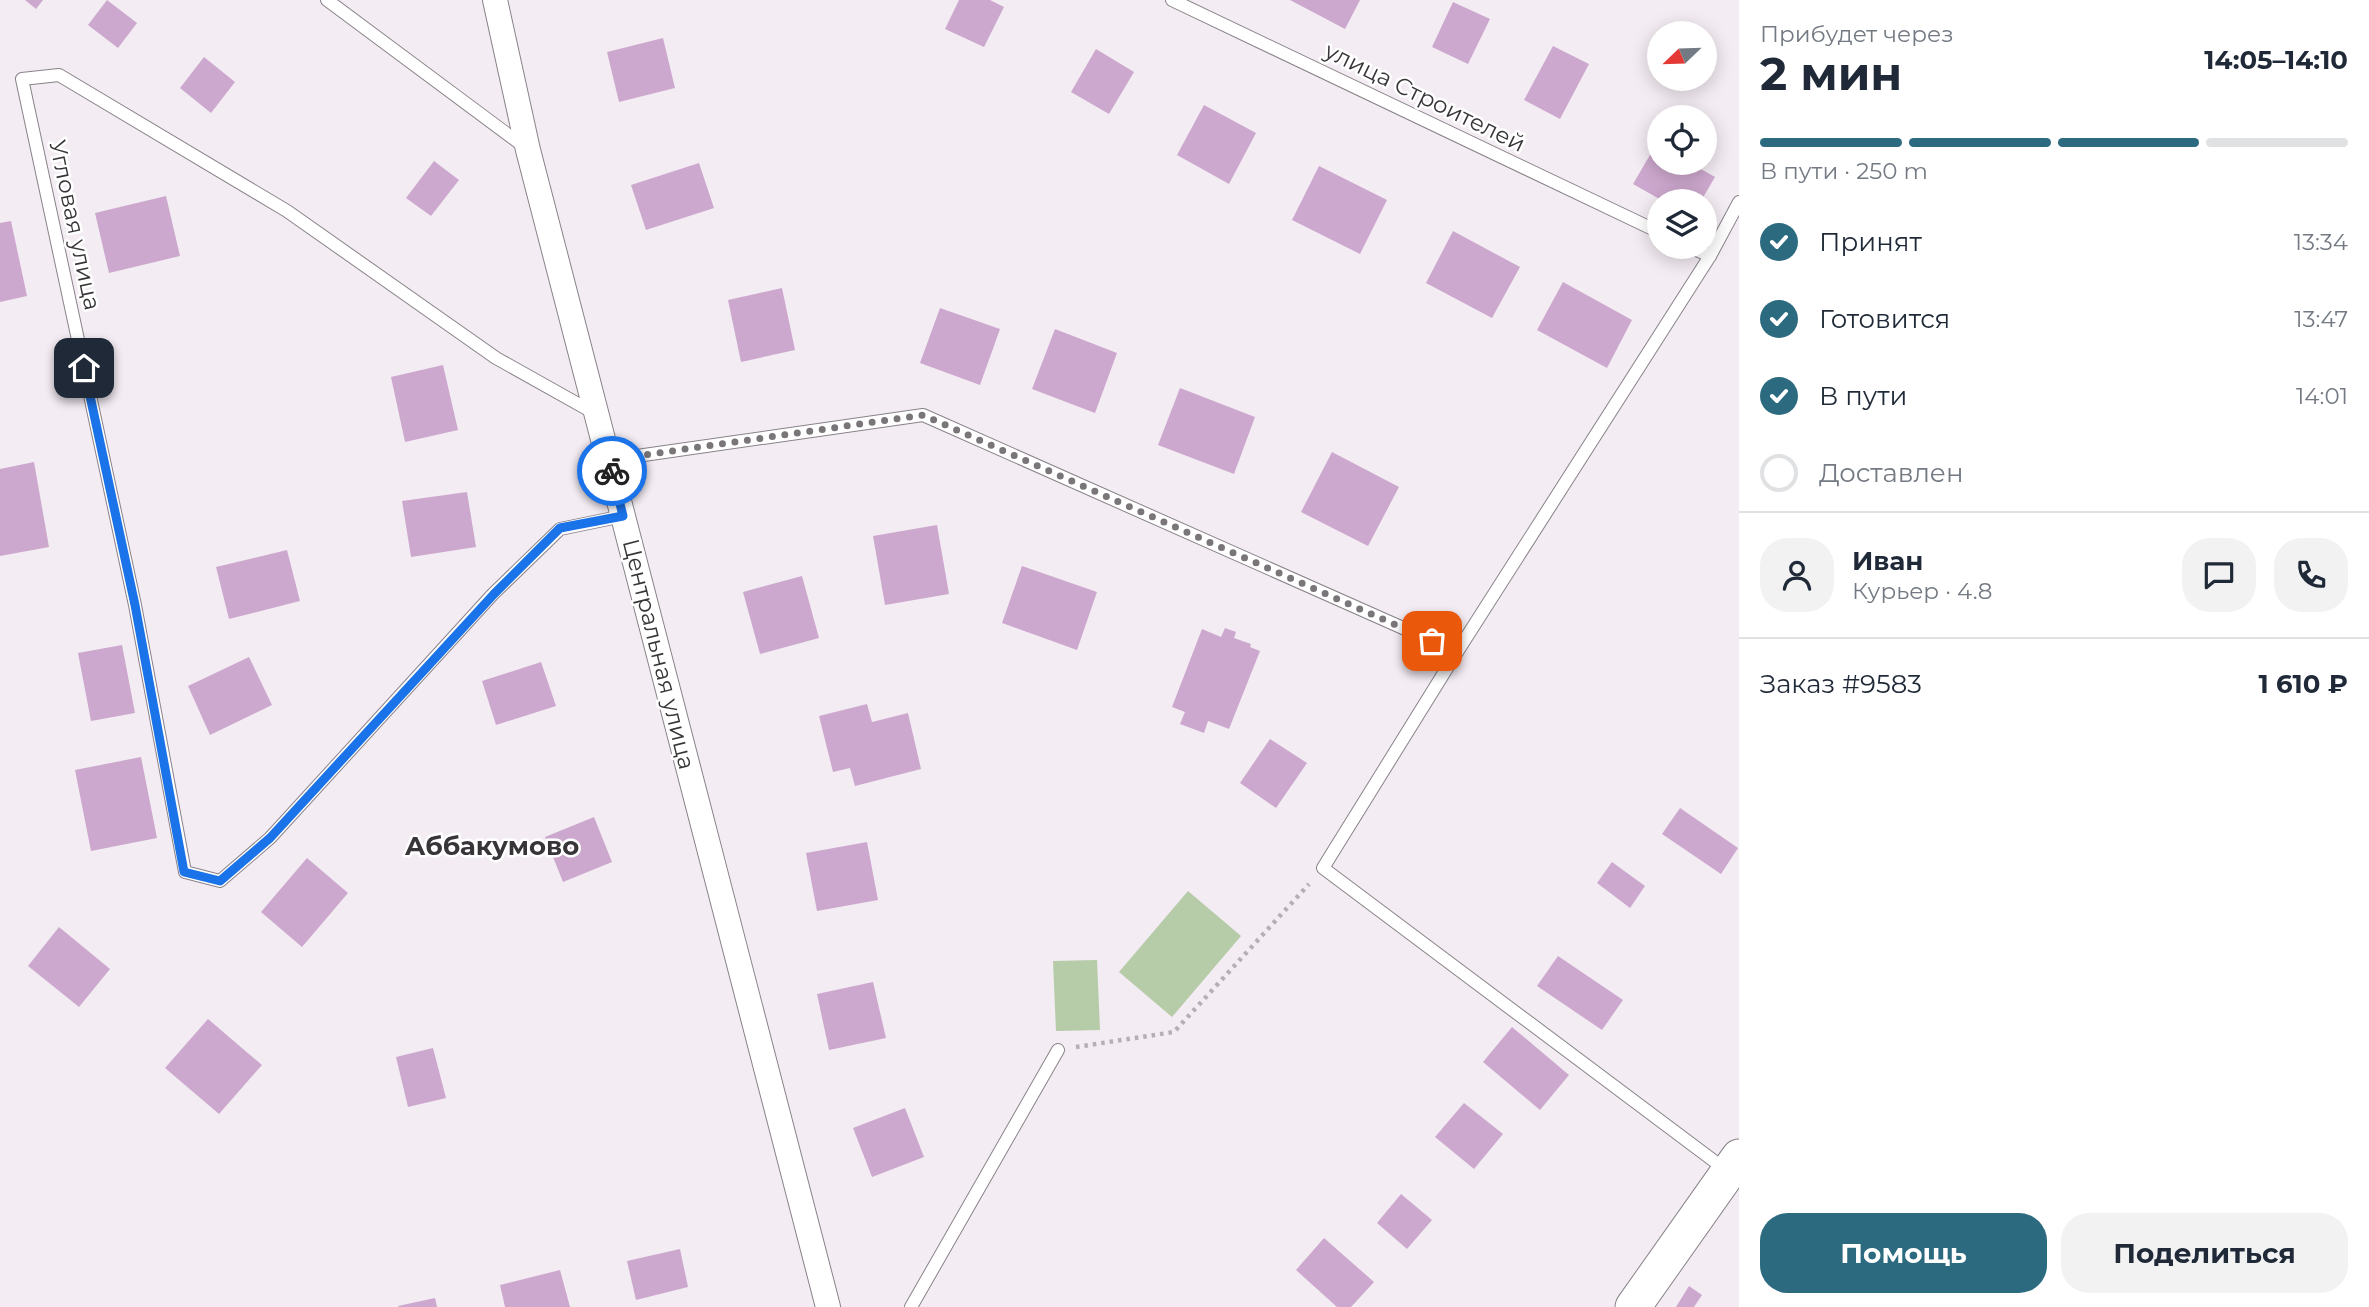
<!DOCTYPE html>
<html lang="ru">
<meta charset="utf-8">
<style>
:root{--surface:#fff;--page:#f2f2f3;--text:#1f2937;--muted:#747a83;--line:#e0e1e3;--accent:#2b6a7f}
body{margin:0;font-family:Montserrat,sans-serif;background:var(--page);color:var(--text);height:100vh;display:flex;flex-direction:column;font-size:26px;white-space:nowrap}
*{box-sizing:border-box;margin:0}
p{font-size:23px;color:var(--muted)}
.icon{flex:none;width:38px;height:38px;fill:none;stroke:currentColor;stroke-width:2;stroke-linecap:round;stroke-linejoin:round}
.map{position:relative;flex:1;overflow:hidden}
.drawer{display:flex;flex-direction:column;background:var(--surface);width:630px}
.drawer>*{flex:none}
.needle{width:46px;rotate:247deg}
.buttons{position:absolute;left:1647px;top:21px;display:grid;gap:14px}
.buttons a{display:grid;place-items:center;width:70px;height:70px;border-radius:50%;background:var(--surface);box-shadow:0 4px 18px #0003;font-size:35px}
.pin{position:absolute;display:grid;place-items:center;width:60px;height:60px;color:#fff;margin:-30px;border-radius:14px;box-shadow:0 4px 10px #0006}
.courier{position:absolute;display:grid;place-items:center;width:70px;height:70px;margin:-35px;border:5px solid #1a73e8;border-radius:50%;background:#fff;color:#222;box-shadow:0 2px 9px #0007}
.summary em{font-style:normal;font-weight:700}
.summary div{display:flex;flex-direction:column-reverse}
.summary{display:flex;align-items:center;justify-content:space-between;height:119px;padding:0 21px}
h1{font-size:46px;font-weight:700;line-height:52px}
.bar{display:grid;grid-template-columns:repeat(4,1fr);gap:10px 7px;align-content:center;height:84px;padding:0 21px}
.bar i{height:9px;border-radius:5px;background:var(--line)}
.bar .on{background:var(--accent)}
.bar p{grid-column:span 4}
.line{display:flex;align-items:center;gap:18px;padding:0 21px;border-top:2px solid var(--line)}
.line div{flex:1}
.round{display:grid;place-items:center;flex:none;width:74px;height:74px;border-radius:28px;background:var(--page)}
ol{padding:0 21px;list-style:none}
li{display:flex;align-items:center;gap:21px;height:77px}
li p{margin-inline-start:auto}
li .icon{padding:7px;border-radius:50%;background:var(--accent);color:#fff;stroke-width:4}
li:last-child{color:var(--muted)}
li i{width:38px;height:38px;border:4px solid var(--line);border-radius:50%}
.cta{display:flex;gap:14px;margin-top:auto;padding:14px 21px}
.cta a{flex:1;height:80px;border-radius:28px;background:var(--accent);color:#fff;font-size:28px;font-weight:700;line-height:80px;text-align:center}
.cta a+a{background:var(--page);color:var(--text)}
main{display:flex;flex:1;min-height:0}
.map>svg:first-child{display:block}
</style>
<main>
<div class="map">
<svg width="1739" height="1307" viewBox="0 0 1739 1307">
<rect width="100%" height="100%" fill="#f3ecf3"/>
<g fill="#b6cba8">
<path d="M1188 891 1241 936 1172 1017 1119 972Z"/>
<path d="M1097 960 1100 1030 1056 1031 1053 961Z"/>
</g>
<g fill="#cda8ce">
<path d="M25 0H43L36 9Z"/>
<path d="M107 0 137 23 118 48 88 25Z"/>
<path d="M959 0H990L1004 7 984 47 945 29Z"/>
<path d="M1290 0H1360L1345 29Z"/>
<path d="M1453 2 1490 19 1468 64 1432 47Z"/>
<path d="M663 38 675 88 619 102 607 52Z"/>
<path d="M1553 46 1589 64 1560 119 1524 100Z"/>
<path d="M1096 49 1134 72 1109 114 1071 92Z"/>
<path d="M204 57 235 82 211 113 180 88Z"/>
<path d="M1204 105 1256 133 1229 184 1177 155Z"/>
<path d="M1657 143 1659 144V163H1690L1715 177 1701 201H1663L1633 184Z"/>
<path d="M434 161 459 180 431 216 406 198Z"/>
<path d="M699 163 714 208 646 230 631 185Z"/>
<path d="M1319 166 1387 200 1360 254 1292 220Z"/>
<path d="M166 196 180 256 109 273 95 213Z"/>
<path d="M11 221 27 296 0 302V223Z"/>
<path d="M1453 231 1520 267 1492 318 1426 283Z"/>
<path d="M1563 282 1632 320 1607 368 1537 330Z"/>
<path d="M782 288 795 350 741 362 728 300Z"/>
<path d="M940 308 1000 329 980 385 920 363Z"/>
<path d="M1055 329 1117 353 1095 413 1032 389Z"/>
<path d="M443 365 458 430 405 442 391 377Z"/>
<path d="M1180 388 1255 417 1234 474 1158 445Z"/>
<path d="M1332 452 1399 487 1368 546 1301 512Z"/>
<path d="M34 462 49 547 0 556V469Z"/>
<path d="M467 492 476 547 411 557 402 501Z"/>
<path d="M937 525 949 594 885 605 873 536Z"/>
<path d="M287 550 300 601 229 619 216 567Z"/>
<path d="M1022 566 1097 592 1077 650 1002 623Z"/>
<path d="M802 576 819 638 760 654 743 592Z"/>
<path d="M1225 628 1236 632 1234 638 1251 644 1250 647 1260 651 1229 729 1208 721 1204 733 1180 724 1185 712 1172 707 1202 629 1221 637Z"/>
<path d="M122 645 135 713 91 721 78 653Z"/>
<path d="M249 657 272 705 210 735 188 686Z"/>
<path d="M541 662 556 706 496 725 482 681Z"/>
<path d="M867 704 872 722 908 713 921 769 855 786 850 768 833 772 819 716Z"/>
<path d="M1270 739 1307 763 1276 808 1240 783Z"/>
<path d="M141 757 157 838 91 851 75 770Z"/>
<path d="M1680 808 1738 848 1721 874 1662 834Z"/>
<path d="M594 817 612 862 563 882 545 837Z"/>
<path d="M867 842 878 900 817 911 806 853Z"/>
<path d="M307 858 348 893 302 947 261 912Z"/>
<path d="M1612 862 1645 886 1630 908 1597 883Z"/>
<path d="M59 927 110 969 79 1007 28 966Z"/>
<path d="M1558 956 1623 1000 1602 1030 1537 986Z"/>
<path d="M873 982 886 1038 829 1050 817 994Z"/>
<path d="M208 1019 262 1065 219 1114 165 1068Z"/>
<path d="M1512 1027 1569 1075 1540 1110 1483 1062Z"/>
<path d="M433 1048 446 1098 408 1107 396 1057Z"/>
<path d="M1464 1103 1503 1134 1474 1169 1435 1137Z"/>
<path d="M905 1108 924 1157 872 1177 853 1128Z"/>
<path d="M1401 1194 1432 1220 1407 1249 1377 1223Z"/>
<path d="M1324 1238 1374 1282 1351 1307H1337L1296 1270Z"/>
<path d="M680 1249 688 1287 636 1300 627 1261Z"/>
<path d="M560 1270 570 1307H505L500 1285Z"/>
<path d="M1689 1286 1702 1295 1694 1307H1676Z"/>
<path d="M435 1298 437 1307H399L398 1306Z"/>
</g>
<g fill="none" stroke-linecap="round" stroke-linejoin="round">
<g stroke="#898389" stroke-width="14">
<g id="service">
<path d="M327 0 526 148"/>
<path d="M1172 0 1659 232"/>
<path d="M1690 247 1710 256"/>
<path d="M596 414 496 358 287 211 59 75 22 79 135 605 185 872 220 881 270 838 493 594 560 529 623 516"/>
<path d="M609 460 923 415 1457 652"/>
<path d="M1726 1170 1323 868 1457 652 1710 256 1739 202"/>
<path d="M911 1307 1058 1050"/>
</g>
</g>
<g stroke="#898389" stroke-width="26">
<path id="minor" d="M495 0 528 150 828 1307"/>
</g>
<g stroke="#898389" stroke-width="37">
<path id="secondary" d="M1633 1307 1739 1157"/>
</g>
<path stroke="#b4afb4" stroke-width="4.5" stroke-dasharray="3.5 5" stroke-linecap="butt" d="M1076 1047 1174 1032 1309 884"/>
<use href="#service" stroke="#fff" stroke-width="12"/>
<use href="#minor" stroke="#fff" stroke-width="24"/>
<use href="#secondary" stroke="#fff" stroke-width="35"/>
</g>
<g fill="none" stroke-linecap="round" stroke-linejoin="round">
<path stroke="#797579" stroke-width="7" stroke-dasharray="0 12.6" d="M612 471 609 460 923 415 1432 641"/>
<path stroke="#1a73e8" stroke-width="9" d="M84 368 135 605 184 872 220 881 270 838 494 594 560 528 623 516 612 471"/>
</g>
<g text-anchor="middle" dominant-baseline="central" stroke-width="5" stroke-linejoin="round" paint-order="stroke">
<g font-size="23" fill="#383538" stroke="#fff">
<text transform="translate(1425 97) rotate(26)">улица Строителей</text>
<text transform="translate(75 225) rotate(78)">Угловая улица</text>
<text transform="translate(659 654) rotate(76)">Центральная улица</text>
</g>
<g font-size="26" font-weight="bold" fill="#383538" stroke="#fff">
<text x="492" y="846">Аббакумово</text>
</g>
</g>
</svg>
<div class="buttons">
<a><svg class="needle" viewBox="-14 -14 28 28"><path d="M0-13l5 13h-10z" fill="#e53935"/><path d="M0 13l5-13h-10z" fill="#747a83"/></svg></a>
<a><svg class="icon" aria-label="locate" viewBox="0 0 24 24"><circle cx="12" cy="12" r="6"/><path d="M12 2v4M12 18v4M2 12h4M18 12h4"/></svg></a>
<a><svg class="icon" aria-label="layers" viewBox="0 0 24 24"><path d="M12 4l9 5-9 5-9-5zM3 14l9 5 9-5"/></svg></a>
</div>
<div class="pin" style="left:1432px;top:641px;background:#ea580c"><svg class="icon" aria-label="bag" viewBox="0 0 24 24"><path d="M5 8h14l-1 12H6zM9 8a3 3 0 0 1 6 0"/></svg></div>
<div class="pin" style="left:84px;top:368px;background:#1f2937"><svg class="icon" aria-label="home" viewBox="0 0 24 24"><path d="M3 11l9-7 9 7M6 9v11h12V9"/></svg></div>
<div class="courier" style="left:612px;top:471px"><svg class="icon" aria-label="bike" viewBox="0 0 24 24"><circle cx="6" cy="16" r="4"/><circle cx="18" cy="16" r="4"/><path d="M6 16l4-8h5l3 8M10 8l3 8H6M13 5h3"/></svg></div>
</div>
<section class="drawer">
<div class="summary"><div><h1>2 мин</h1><p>Прибудет через</p></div><em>14:05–14:10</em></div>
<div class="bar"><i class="on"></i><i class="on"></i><i class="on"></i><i></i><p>В пути · 250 m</p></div>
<ol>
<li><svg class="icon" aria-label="check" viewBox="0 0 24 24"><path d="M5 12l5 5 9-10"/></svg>Принят<p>13:34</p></li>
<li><svg class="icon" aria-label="check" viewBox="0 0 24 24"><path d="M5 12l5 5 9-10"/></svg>Готовится<p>13:47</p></li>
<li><svg class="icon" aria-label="check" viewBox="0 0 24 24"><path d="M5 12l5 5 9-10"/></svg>В пути<p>14:01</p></li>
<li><i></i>Доставлен</li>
</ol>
<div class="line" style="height:126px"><a class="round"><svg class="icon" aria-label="person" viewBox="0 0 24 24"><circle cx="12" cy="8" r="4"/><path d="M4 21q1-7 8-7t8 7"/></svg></a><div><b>Иван</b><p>Курьер · 4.8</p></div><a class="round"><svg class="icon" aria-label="chat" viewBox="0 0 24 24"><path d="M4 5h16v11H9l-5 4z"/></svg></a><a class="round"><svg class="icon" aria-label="phone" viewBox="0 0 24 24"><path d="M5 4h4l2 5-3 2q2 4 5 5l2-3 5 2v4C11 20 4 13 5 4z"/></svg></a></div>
<div class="line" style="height:91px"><div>Заказ #9583</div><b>1 610 ₽</b></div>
<div class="cta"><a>Помощь</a><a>Поделиться</a></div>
</section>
</main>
